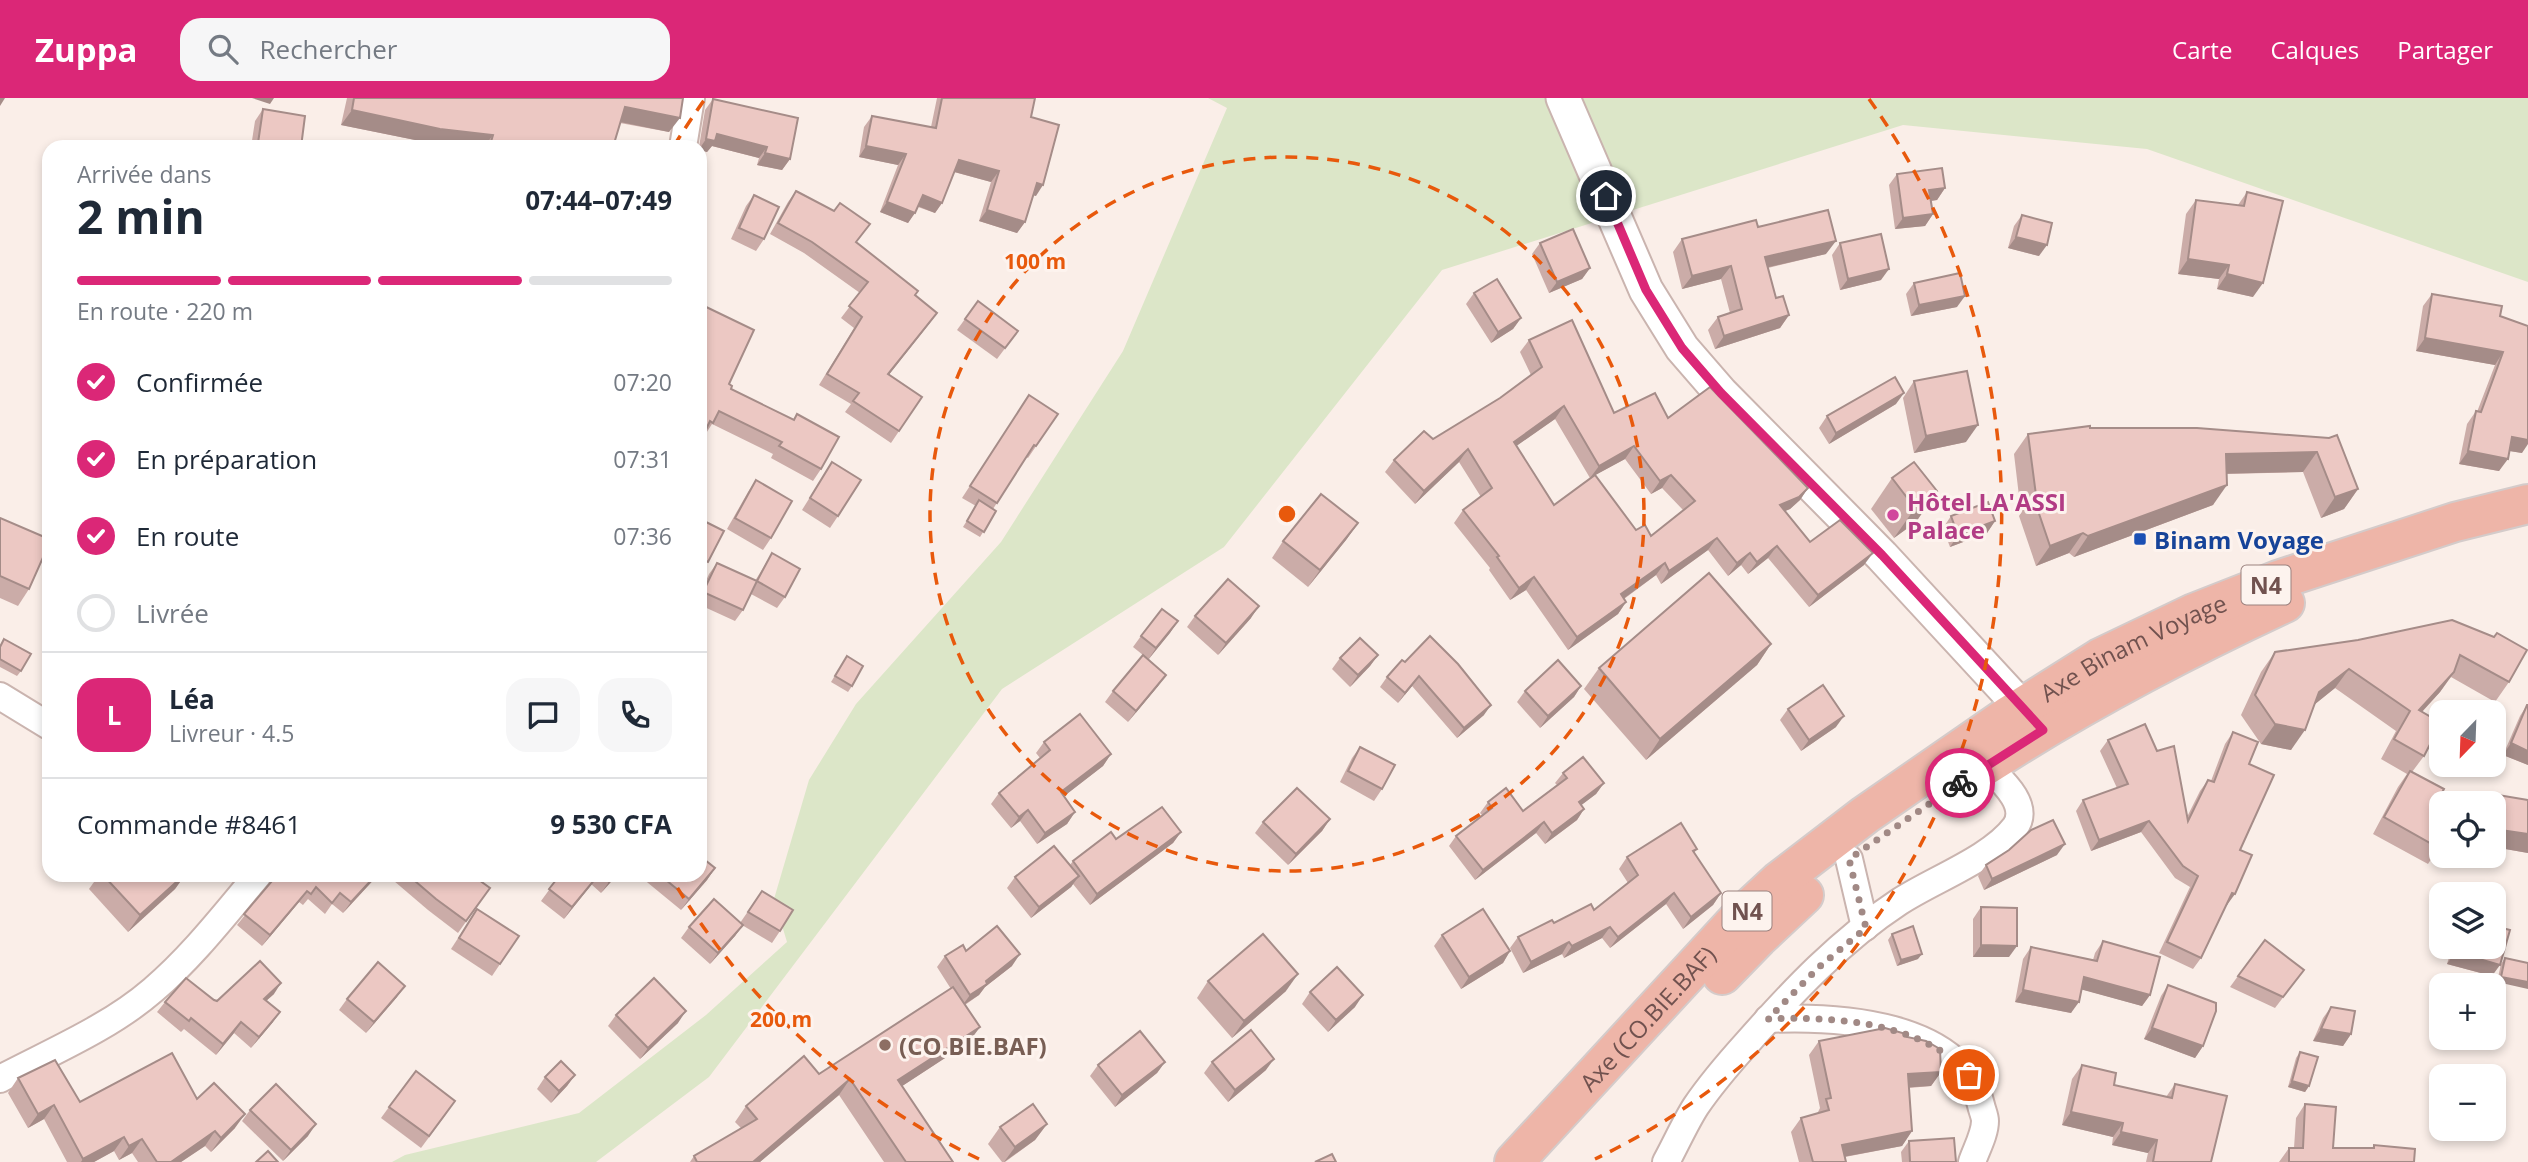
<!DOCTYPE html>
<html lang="fr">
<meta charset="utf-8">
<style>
:root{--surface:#fff;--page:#f6f6f7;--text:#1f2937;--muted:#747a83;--line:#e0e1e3;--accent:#db2777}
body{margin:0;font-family:"Open Sans",sans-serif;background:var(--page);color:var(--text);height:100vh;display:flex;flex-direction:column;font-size:26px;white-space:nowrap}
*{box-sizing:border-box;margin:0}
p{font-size:23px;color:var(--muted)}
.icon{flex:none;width:38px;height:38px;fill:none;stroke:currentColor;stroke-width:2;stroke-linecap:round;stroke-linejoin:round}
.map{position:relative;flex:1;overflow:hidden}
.sheet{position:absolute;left:42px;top:42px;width:665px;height:742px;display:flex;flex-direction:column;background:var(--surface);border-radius:21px;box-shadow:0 4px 10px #0003}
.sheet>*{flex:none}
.needle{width:46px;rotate:203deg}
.buttons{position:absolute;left:2429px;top:602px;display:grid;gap:14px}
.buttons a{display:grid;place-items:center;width:77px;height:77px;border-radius:14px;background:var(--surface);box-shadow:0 4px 10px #0003;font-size:35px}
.pin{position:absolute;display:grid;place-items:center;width:60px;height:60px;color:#fff;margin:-30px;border:4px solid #fff;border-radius:50%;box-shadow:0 2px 7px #0007}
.courier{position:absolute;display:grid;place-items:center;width:70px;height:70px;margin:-35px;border:5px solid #db2777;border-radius:50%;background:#fff;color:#222;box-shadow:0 2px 9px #0007}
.overview em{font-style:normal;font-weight:700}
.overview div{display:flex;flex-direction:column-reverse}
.overview{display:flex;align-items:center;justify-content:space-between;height:119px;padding:0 35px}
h1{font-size:46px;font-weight:700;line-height:52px}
.bar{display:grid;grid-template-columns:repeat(4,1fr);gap:10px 7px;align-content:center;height:84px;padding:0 35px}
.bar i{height:9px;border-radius:5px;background:var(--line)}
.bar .on{background:var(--accent)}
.bar p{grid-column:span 4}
.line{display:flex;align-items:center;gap:18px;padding:0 35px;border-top:2px solid var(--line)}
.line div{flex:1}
.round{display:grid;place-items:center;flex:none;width:74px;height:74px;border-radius:21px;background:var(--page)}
ol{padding:0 35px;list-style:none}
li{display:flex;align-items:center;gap:21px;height:77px}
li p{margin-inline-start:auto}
li .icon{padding:7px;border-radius:50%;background:var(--accent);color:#fff;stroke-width:4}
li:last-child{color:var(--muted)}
li i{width:38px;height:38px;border:4px solid var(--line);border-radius:50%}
header{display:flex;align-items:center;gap:42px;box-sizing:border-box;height:98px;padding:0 35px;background:var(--accent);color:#fff}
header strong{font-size:33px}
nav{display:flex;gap:38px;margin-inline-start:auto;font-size:24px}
.search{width:490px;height:63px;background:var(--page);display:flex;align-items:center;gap:18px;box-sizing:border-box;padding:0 24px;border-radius:21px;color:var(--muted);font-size:26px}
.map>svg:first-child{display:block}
</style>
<header>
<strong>Zuppa</strong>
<div class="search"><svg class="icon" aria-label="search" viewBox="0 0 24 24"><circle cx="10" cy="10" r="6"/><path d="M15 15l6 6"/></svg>Rechercher</div>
<nav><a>Carte</a><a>Calques</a><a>Partager</a></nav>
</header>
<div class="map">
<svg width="2528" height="1064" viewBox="0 0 2528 1064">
<rect width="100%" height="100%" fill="#faeee8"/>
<path fill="#dce6c8" d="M1208 0H2528V184L2147 51 1903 27 1442 172 1224 449 1002 591 709 979 596 1064H392L405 1057 579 1015 706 917 787 844 774 801 809 682 856 606 1001 444 1123 253 1227 10Z"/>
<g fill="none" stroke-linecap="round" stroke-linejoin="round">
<g stroke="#cab4af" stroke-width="30">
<g id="minor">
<path d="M683 49 691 0"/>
<path d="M0 598 49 628"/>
<path d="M1849 761 1865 829"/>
<path d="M1768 921C1837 918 1961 924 1981 1007 1982 1012 1985 1018 1985 1023 1985 1036 1976 1052 1972 1064"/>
<path d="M0 981C51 954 109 930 153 892 192 859 225 816 258 777"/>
<path d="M1666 1064C1676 1046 1685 1025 1696 1008 1711 986 1729 965 1747 945 1792 894 1841 842 1899 804 1932 782 1991 761 2015 729 2031 707 2000 681 1986 667"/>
</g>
</g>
<g stroke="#cab4af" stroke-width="37">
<path id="tertiary" d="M1563 0 1646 192 1682 250 1721 295 1882 458 2039 628"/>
</g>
<g stroke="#d4cbca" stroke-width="42">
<g id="trunk">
<path d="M1949 692C2055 620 2169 559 2285 505"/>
<path d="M1722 877 1758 840 1804 797"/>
<path id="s1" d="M1514 1064 1739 820 1779 783 1865 717 2008 618 2100 560 2194 515 2278 482 2455 424 2528 406"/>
</g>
</g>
<use href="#minor" stroke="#fff" stroke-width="26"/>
<use href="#tertiary" stroke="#fff" stroke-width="33"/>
<use href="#trunk" stroke="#eeb5a8" stroke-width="38"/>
</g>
<g fill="#cbaca8" fill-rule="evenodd">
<path d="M347 0H683L669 34 620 25 613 49H464L430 45 341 27Z"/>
<path d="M937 0H1035L1031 19 1036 98 1033 97 1025 124 1017 135 979 123 991 84 954 74 942 105 935 115 918 109 908 125 880 114 898 67 859 59 864 29 872 18 931 29Z"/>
<path d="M713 1 790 61 782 72 757 67 759 60 712 48 707 54 700 52V49H699L705 12Z"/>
<path d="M263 11 301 49H251L255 23Z"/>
<path d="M1897 76 1945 90 1937 102 1931 103 1933 116 1925 128 1895 131 1889 87Z"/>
<path d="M796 93 857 145 915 197 937 215 888 277 922 299 891 345 845 314 851 306 819 287 854 230 841 220 860 195 804 155 770 136 788 104Z"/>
<path d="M2247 94 2253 199 2217 191 2219 181 2178 176 2186 116 2196 102 2238 107Z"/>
<path d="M754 97 764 141 756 153 731 141 746 108Z"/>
<path d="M2022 117 2039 158 2008 150 2014 128Z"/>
<path d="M1682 141 1826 156 1768 170 1776 200 1789 217 1780 230 1715 251 1708 232 1718 219 1730 215 1721 181 1682 191 1673 154Z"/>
<path d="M1540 145 1590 170 1582 181 1549 195 1532 156Z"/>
<path d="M1840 145 1881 182 1840 192 1832 157Z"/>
<path d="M1914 185 1957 209 1911 218 1906 196Z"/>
<path d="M1474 195 1521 220 1513 231 1491 245 1466 206Z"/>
<path d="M2432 196 2500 218 2522 355 2510 353 2499 373 2459 366 2467 326 2476 313 2477 314 2495 267 2416 253 2423 208Z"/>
<path d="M978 203 1018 233 997 261 957 232Z"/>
<path d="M700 206 731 291 793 322 797 316 821 371 813 383 771 360 773 356 712 326 705 337 704 336Z"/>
<path d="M1529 242 1614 315 1668 320 1808 390 1800 402 1790 411 1785 413 1810 444 1864 467 1809 509 1768 460 1748 476 1741 467 1728 478 1708 452 1661 486 1656 477 1624 501 1626 504 1618 516 1568 552 1526 492 1510 502 1489 472 1490 470 1454 425 1463 412 1481 399 1459 364 1415 406 1385 374 1394 362 1433 341 1500 300 1531 277 1520 254ZM1555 321 1590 380 1554 407 1516 348ZM1625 361 1651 396 1662 390 1683 412 1651 438 1636 432 1595 377Z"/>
<path d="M1914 283 1966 344 1914 355 1903 300Z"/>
<path d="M1029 297 1058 316 1028 360 1026 359 993 411 996 413 980 439 963 429 976 408 962 400Z"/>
<path d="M1896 306 1829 346 1819 330 1827 318Z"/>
<path d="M2090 330 2329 340 2358 391 2344 411 2321 420 2303 374 2227 376 2213 407 2074 459 2069 455 2036 468 2019 418 2021 415 2014 356 2028 336Z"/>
<path d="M832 364 838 418 830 430 802 412Z"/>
<path d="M1892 380 1937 393 1916 424 1894 440 1871 411Z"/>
<path d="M756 382 771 440 763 452 727 431 748 394Z"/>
<path d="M1951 418 1995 423 1987 435 1950 449 1943 430Z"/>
<path d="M0 420 29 491 18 508 0 500Z"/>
<path d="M700 421 708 464 700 475Z"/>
<path d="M1358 425 1346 442 1308 489 1272 460 1283 443Z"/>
<path d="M772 455 785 499 777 510 751 496 743 512 735 523 700 507V496L709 476 717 465 755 483Z"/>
<path d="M1195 518 1251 520 1218 557 1187 529Z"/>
<path d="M2452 522 2509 584 2495 604 2451 579 2440 594 2422 614 2424 658 2412 674 2438 702 2441 746 2428 766 2373 736 2398 689 2407 676 2381 661 2396 633 2335 590 2314 607 2291 652 2261 646 2241 617 2261 574 2275 554 2358 542Z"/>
<path d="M1178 523 1148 562 1158 588 1128 624 1105 604 1113 593 1143 557 1133 549 1141 538Z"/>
<path d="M4 541 21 573 17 578 0 569V547Z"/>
<path d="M1771 546 1757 567 1646 662 1584 591 1599 570Z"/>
<path d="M1378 557 1370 568 1350 589 1332 571 1340 560Z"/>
<path d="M847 558 852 588 848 594 831 584Z"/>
<path d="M1405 564 1484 617 1457 640 1412 588 1398 605 1380 589 1387 579Z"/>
<path d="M1581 588 1574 599 1540 630 1517 604 1525 593Z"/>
<path d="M2527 607 2528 667 2503 657 2520 618Z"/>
<path d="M1788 611 1836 629 1801 653 1780 622Z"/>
<path d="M2233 634 2249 666 2240 752 2227 807H2226L2201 860 2193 871 2159 855 2190 789 2175 780 2141 734 2091 753 2076 713 2083 702 2117 690 2100 653 2108 642 2187 719 2200 693 2208 682 2211 683 2225 646Z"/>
<path d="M1044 644 1111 656 1103 668 1064 698 1075 714 1067 726 1037 746 1020 723 1011 730 991 706 999 695 1040 660 1036 655Z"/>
<path d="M1360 649 1382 691 1374 703 1340 684 1352 660Z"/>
<path d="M1563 675 1604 685 1596 696 1581 707 1584 711 1577 722 1545 746 1536 735 1475 782 1449 748 1456 738 1482 717 1480 715 1488 704 1523 713 1557 687 1555 685Z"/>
<path d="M2492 696 2528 702V755L2494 749V705H2486Z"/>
<path d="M1330 721 1322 733 1288 767 1255 735 1263 724Z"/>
<path d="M1181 734 1173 745 1090 807 1073 786 1071 789 1031 820 1007 790 1015 779 1070 767 1073 763 1116 741Z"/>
<path d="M1697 751 1694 755 1721 795 1713 807 1683 831 1666 806 1610 850 1602 840 1564 860 1562 856 1523 875 1510 850 1518 839 1594 812 1628 785 1619 771 1627 759Z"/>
<path d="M2009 752 2057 757 1984 792 1978 778 1986 767Z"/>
<path d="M715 770 707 782 681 812 642 780 644 777H700Z"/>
<path d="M99 777H185L175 791 128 834 89 791Z"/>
<path d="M272 777H378L343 815 332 806 325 816 308 801 303 807 299 804 262 848 237 827 271 785Z"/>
<path d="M387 777H472L490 790 458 835 428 812Z"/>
<path d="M560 777H617L601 795 591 786 564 821 541 803Z"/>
<path d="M762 793 780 833 772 845 742 827 735 838 710 866 681 840 689 829 740 825Z"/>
<path d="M1981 809 2009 859H1973V821Z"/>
<path d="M477 811 519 838 492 878 451 851Z"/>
<path d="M1892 836 1918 861 1897 868 1888 842Z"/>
<path d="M1442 837 1510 853 1503 865 1461 891 1434 848Z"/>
<path d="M2103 843 2150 897 2142 908 2081 891 2071 915 2015 904 2023 861 2031 849 2093 862 2095 855Z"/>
<path d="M2452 849H2494L2492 878 2447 866Z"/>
<path d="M966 853 1012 868 985 889 979 897 965 907 980 929 968 945 902 988 953 1064H884L839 997 760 1064H690L694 1058 741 1030 735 1024 746 1008 819 976 951 891 937 869 945 858Z"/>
<path d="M2505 860 2528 865 2497 884 2501 866Z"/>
<path d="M2304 872 2275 910 2230 889 2238 878Z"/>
<path d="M1208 883 1286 893 1232 940 1197 900Z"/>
<path d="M2168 887 2203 948 2195 960 2144 941 2161 898Z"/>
<path d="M1310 894 1355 909 1328 934 1302 906Z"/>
<path d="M274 896 267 902 273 924 251 950 234 935 216 957 184 931 181 934 157 914 165 904 214 902Z"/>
<path d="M397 899 366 935 339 912 347 901Z"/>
<path d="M2331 909 2351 936 2343 948 2313 943 2323 920Z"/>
<path d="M616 917 678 925 640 961 608 928Z"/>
<path d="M1907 939 1941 974 1931 988 1909 990 1912 1033 1902 1048 1845 1059 1846 1064H1799L1791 1034 1801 1020 1817 1016 1820 1010 1809 957 1819 943Z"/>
<path d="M2300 954 2309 988 2305 994 2288 989 2296 960Z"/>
<path d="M1165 964 1157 975 1115 1009 1090 978 1098 967Z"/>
<path d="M1212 964 1266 972 1228 1004 1204 975Z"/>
<path d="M2082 967 2114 987 2166 999 2175 986 2211 1064H2146L2148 1055 2112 1047 2113 1039 2062 1027 2072 981Z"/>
<path d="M575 977 567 988 551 1005 537 991 545 979Z"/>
<path d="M18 980 80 1004 197 1001 235 1030 211 1054 205 1048 181 1064H138L132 1055 119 1062 114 1053 94 1064H67L44 1021 28 1030 8 995Z"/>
<path d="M2305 1006 2333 1050H2372L2374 1047 2414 1064H2279L2289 1050H2294L2296 1020Z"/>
<path d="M389 1009 447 1015 421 1050 381 1020Z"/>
<path d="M250 1012 308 1038 283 1063 242 1023Z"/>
<path d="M1047 1026 1035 1042 1005 1064H1002L988 1046 1000 1029Z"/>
<path d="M1909 1043 1956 1064H1902L1901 1054Z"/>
</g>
<g fill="#a58c88">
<path d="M0 0H5L0 8Z"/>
<path d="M252 0H274L270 6Z"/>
<path d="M625 9 680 20 669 34 615 23Z"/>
<path d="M352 12 493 37 484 49H464L430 45 341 27Z"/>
<path d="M717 36 767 49 759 60 712 48 707 54 700 52V50L706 41Z"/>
<path d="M258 45 286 49H255Z"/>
<path d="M866 48 906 56 898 67 859 59Z"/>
<path d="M765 55 790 61 782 72 757 67Z"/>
<path d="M959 62 999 73 991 84 951 73Z"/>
<path d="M1037 85 1043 87 1036 98 1030 96Z"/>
<path d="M1945 90 1937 102 1921 104 1929 92Z"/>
<path d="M923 97 942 105 935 115 915 107Z"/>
<path d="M887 104 915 115 908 125 880 114Z"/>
<path d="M987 112 1025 124 1017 135 979 123Z"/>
<path d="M1933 116 1925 128 1895 131 1903 120Z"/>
<path d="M2016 139 2047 147 2039 158 2008 150Z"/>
<path d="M1836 143 1826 156 1756 172 1765 159Z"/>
<path d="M2188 161 2229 167 2219 181 2178 176Z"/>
<path d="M1731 168 1721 181 1682 191 1692 178Z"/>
<path d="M1590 170 1582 181 1549 195 1557 184Z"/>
<path d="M1889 171 1881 182 1840 192 1848 181Z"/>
<path d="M2227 176 2263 185 2253 199 2217 191Z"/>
<path d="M1965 198 1957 209 1911 218 1919 207Z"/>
<path d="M937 215 929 226 880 288 888 276Z"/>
<path d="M1789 217 1780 230 1715 251 1724 238Z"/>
<path d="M1521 220 1513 231 1491 245 1498 234Z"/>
<path d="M2425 240 2503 254 2495 267 2416 253Z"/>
<path d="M1904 295 1896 306 1829 346 1836 335Z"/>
<path d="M1564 308 1555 321 1505 356 1514 344Z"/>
<path d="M1978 327 1966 344 1914 355 1926 338Z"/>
<path d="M2512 339 2528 342V346L2522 355 2503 352Z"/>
<path d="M1634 348 1625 361 1590 380 1599 368Z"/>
<path d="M1468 351 1459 364 1415 406 1424 393Z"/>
<path d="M2468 353 2508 361 2499 373 2459 366Z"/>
<path d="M2317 354 2303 374 2212 376 2226 356Z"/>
<path d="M1671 377 1662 390 1651 396 1660 383Z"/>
<path d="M2227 387 2213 407 2074 459 2088 438Z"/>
<path d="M1808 390 1800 402 1790 411 1771 419 1780 407Z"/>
<path d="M2358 391 2344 411 2321 420 2335 399Z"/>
<path d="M1937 393 1916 424 1894 440 1915 410Z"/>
<path d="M1995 423 1987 435 1950 449 1958 437Z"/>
<path d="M1358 425 1346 442 1308 489 1320 472Z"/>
<path d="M2083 435 2069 455 2036 468 2050 448Z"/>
<path d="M1717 440 1708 452 1661 486 1669 473Z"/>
<path d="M1777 448 1768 460 1748 476 1757 464Z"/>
<path d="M1750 455 1741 467 1728 478 1737 465Z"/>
<path d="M1873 455 1864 467 1809 509 1818 497Z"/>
<path d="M1665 465 1656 477 1612 509 1621 496Z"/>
<path d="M1534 479 1526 492 1510 502 1519 490Z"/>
<path d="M1626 504 1618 516 1568 552 1577 539Z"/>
<path d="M1259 508 1251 520 1218 557 1226 545Z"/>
<path d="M1178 523 1170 535 1148 562 1156 550Z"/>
<path d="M1771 546 1757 567 1646 662 1660 641Z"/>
<path d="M1378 557 1370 568 1350 589 1358 577Z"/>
<path d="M2349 571 2335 590 2305 614 2319 594Z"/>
<path d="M2454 574 2440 594 2405 632 2419 612Z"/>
<path d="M1166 577 1158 588 1128 624 1136 613Z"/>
<path d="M1419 578 1412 588 1398 605 1405 595Z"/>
<path d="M1581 588 1574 599 1540 630 1548 618Z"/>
<path d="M1491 607 1484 617 1457 640 1464 630Z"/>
<path d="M1844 618 1836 629 1801 653 1809 642Z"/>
<path d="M2275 626 2305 632 2291 652 2261 646Z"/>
<path d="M2511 645 2528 653V667L2503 657Z"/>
<path d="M1111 656 1103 668 1054 706 1061 694Z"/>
<path d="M1604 685 1596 696 1571 715 1579 704Z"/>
<path d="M1584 711 1577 722 1545 746 1552 735Z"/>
<path d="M1028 712 1020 723 1011 730 1019 719Z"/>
<path d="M1075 714 1067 726 1037 746 1045 735Z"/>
<path d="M1330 721 1322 733 1288 767 1296 756Z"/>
<path d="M2149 723 2141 734 2091 753 2099 742Z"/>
<path d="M1544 724 1536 735 1475 782 1483 772Z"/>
<path d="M2494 731 2528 736V755L2494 749Z"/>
<path d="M1181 734 1173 745 1090 807 1097 796Z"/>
<path d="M2065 746 2057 757 1984 792 1992 781Z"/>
<path d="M715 770 707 782 681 812 689 801Z"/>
<path d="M184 777H185L175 791 128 834 140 817Z"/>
<path d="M376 777H378L343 815 351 804Z"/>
<path d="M615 777H617L601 795 609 784Z"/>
<path d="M1079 778 1071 789 1031 820 1039 809Z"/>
<path d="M596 780 588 791 564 821 572 809Z"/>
<path d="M307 793 299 804 262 848 270 837Z"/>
<path d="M1674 795 1666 806 1610 850 1618 839Z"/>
<path d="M1721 795 1713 807 1683 831 1691 819Z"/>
<path d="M2232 795 2235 796 2227 807 2224 806Z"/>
<path d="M743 827 735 838 710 866 718 855Z"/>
<path d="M1610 829 1602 840 1564 860 1572 848Z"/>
<path d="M1569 844 1562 856 1523 875 1531 864Z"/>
<path d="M1981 847 2017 848 2009 859H1973Z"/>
<path d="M1510 853 1503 865 1461 891 1469 879Z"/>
<path d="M2455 854 2500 867 2492 878 2447 866Z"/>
<path d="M1020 856 1012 868 985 889 979 897 962 908 970 897Z"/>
<path d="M1922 856 1918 861 1897 868 1901 862Z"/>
<path d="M1298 876 1286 893 1232 940 1244 923Z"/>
<path d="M2084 879 2150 897 2142 908 2076 890Z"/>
<path d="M2501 879 2528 884V891L2497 884Z"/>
<path d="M281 885 274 896 257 911 264 901Z"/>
<path d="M405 888 397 899 366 935 374 924Z"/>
<path d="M2023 892 2079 904 2071 915 2015 904Z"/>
<path d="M1363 897 1355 909 1328 934 1336 922Z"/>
<path d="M686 913 678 925 640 961 648 950Z"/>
<path d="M280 914 273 924 251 950 259 939Z"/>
<path d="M241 924 234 935 216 957 223 946Z"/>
<path d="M980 929 968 945 887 998 898 982Z"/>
<path d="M2152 930 2203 948 2195 960 2144 941Z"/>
<path d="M2321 931 2351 936 2343 948 2313 943Z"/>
<path d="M1274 961 1266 972 1228 1004 1235 992Z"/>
<path d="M1165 964 1157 975 1115 1009 1122 997Z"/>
<path d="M1941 974 1931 988 1898 990 1908 976Z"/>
<path d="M575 977 567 988 551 1005 559 993Z"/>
<path d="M850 981 839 997 760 1064H753Z"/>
<path d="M2292 983 2309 988 2305 994 2288 989Z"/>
<path d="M54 1007 44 1021 28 1030 38 1016Z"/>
<path d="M2071 1014 2123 1025 2113 1039 2062 1027Z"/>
<path d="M245 1016 235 1030 211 1054 221 1040Z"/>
<path d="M316 1026 308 1038 283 1063 291 1052Z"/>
<path d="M1047 1026 1035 1042 1004 1064 1015 1049Z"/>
<path d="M215 1033 205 1048 181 1064H171Z"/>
<path d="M1912 1033 1902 1048 1832 1061 1842 1047Z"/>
<path d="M2121 1034 2157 1042 2148 1055 2112 1047Z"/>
<path d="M124 1039 114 1053 94 1064H81L83 1061Z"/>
<path d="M142 1041 132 1055 119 1062 129 1048Z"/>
</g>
<g fill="#ecc8c3" stroke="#a58c88" stroke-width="2" fill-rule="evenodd">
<path d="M354 0H683L680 20 625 9 613 49H497L490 47 493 37 440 31 352 12Z"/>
<path d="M942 0H1035L1031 19 1059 27 1043 87 1037 85 1025 124 987 112 999 73 959 62 942 105 923 97 915 115 887 104 906 56 866 48 872 18 936 30Z"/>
<path d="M713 1 798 20 790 61 765 55 767 49 717 36 715 43 706 41Z"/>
<path d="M263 11 305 18 301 49H286L258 45Z"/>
<path d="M1942 70 1945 90 1929 92 1933 116 1903 120 1897 76Z"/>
<path d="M796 93 834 113 840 105 870 126 856 144 918 193 915 197 937 215 888 276 922 299 899 333 853 303 859 295 827 276 862 219 849 208 868 184 812 144 778 125Z"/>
<path d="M2247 94 2283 103 2263 185 2227 176 2229 167 2188 161 2196 102 2244 108Z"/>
<path d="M754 97 779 109 764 141 739 130Z"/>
<path d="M1828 112 1836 143 1765 159 1776 200 1783 198 1789 217 1724 238 1718 219 1742 211 1731 168 1692 178 1682 141 1756 122 1758 129Z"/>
<path d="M2022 117 2052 125 2047 147 2016 139Z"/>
<path d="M1573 131 1590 170 1557 184 1540 145Z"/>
<path d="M1881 136 1889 171 1848 181 1840 145Z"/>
<path d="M1960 175 1965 198 1919 207 1914 185Z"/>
<path d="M1497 181 1521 220 1498 234 1474 195Z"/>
<path d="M2432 196 2502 208 2500 218 2528 228V342L2512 339 2508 361 2468 353 2476 313 2481 314 2503 254 2425 240Z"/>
<path d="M978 203 1018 233 1005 250 965 221Z"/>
<path d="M700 206 754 232 729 286 732 288 731 291 794 322 797 316 839 339 821 371 779 348 782 344 719 313 713 325 710 323 700 344Z"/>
<path d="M1572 222 1614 315 1655 295 1668 320 1710 289 1808 390 1799 399 1780 407 1810 444 1840 422 1873 455 1818 497 1777 448 1757 464 1750 455 1737 465 1717 440 1669 473 1665 465 1621 496 1626 504 1577 539 1534 479 1519 490 1497 459 1499 458 1463 412 1492 390 1468 351 1424 393 1394 362 1424 333 1433 341 1500 300 1542 269 1529 242ZM1564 308 1599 368 1634 348 1660 383 1671 377 1695 403 1651 438 1645 427 1636 432 1595 377 1554 407 1514 344Z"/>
<path d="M1967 273 1978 327 1926 338 1914 283Z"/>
<path d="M1895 279 1904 295 1836 335 1827 318Z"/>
<path d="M1029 297 1058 316 1036 348 1034 347 997 405 970 388Z"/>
<path d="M2090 328V330H2197L2329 340 2337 337 2358 391 2335 399 2317 354 2226 356 2227 387 2088 438 2083 435 2050 448 2033 398 2036 397 2028 336Z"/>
<path d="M832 364 861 382 838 418 810 400Z"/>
<path d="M1914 364 1937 393 1915 410 1892 380Z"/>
<path d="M756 382 792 403 771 440 735 420Z"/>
<path d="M1321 396 1358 425 1320 472 1283 443Z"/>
<path d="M979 402 996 413 984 434 967 423Z"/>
<path d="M1988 404 1995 423 1958 437 1951 418Z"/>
<path d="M0 420 49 441V446L29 491 0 478Z"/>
<path d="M700 421 724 433 708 464 700 460Z"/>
<path d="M772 455 800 471 785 499 757 483Z"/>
<path d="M717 465 757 483 743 512 703 494Z"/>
<path d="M1709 475 1771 546 1660 641 1599 570Z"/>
<path d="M1228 481 1259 508 1226 545 1195 518Z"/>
<path d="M1162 511 1178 523 1156 550 1141 538Z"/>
<path d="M2452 522 2494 539 2497 535 2527 552 2509 584 2460 557 2454 574 2419 612 2441 625 2424 658 2394 641 2410 613 2349 571 2319 594 2305 632 2275 626 2255 597 2275 554 2358 542Z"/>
<path d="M1430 538 1458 566 1491 607 1464 630 1419 578 1405 595 1387 579 1402 562 1405 564Z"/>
<path d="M1360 540 1378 557 1358 577 1340 560Z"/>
<path d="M4 541 31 556 21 573 0 561V549Z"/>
<path d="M1143 557 1166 577 1136 613 1113 593Z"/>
<path d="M847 558 863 568 852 588 835 578Z"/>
<path d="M1558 562 1581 588 1548 618 1525 593Z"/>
<path d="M1823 587 1844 618 1809 642 1788 611Z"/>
<path d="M2527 607H2528V653L2511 645Z"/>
<path d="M1080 616 1111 656 1061 694 1075 714 1045 735 1028 712 1019 719 999 695 1050 652 1044 644Z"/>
<path d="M2145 626 2157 653 2174 648 2188 723 2208 682 2214 684 2233 634 2258 644 2249 666 2274 677 2240 752 2252 757 2235 796 2232 795 2201 860 2167 844 2198 778 2183 768 2149 723 2099 742 2083 702 2128 686 2108 642Z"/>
<path d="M1360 649 1395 667 1382 691 1348 673Z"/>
<path d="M1583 659 1604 685 1579 704 1584 711 1552 735 1544 724 1483 772 1456 738 1492 710 1488 704 1506 690 1523 713 1567 680 1563 675Z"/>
<path d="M2410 673 2444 691 2438 702 2443 705H2441V746L2439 750 2384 719Z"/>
<path d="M1297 690 1330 721 1296 756 1263 724Z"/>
<path d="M2492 696 2528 702V736L2494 731V705H2491Z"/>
<path d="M1162 709 1181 734 1097 796 1073 763 1111 734 1116 741Z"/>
<path d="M2053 722 2065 746 1992 781 1986 767 2009 752 2031 732Z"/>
<path d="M1681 725 1697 751 1693 753 1721 795 1691 819 1674 795 1618 839 1610 829 1572 848 1569 844 1531 864 1518 839 1552 822 1554 825 1591 806 1594 812 1638 777 1627 759Z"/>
<path d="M1054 748 1079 778 1039 809 1015 779Z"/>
<path d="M700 758 715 770 689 801 660 777H700Z"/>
<path d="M103 777H184L140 817Z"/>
<path d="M277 777H376L351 804 340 795 332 805 316 789 311 796 307 793 270 837 244 816Z"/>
<path d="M408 777H472L490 790 466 823 436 801Z"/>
<path d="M560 777H592L596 780 572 809 549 791Z"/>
<path d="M602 777H615L609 784Z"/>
<path d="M762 793 793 812 780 833 748 814Z"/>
<path d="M714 801 743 827 718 855 689 829Z"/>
<path d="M1981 809 2017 810V848L1981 847Z"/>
<path d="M477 811 519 838 500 866 459 840Z"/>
<path d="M1483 811 1510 853 1469 879 1442 837Z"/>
<path d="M997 828 1020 856 986 883 987 886 970 897 945 858 963 847 966 853Z"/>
<path d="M1913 828 1922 856 1901 862 1892 836Z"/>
<path d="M2494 828 2510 832 2500 867 2455 854 2457 849H2494Z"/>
<path d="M1263 836 1298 876 1244 923 1208 883Z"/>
<path d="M2265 842 2304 872 2283 899 2238 878Z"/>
<path d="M2103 843 2160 859 2150 897 2084 879 2079 904 2023 892 2031 849 2097 863Z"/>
<path d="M2505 860 2528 865V884L2501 879Z"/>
<path d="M260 863 281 885 264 901 280 914 259 939 241 924 223 946 191 920 189 923 165 904 186 880 214 902 217 903Z"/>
<path d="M378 864 405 888 374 924 347 901Z"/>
<path d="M1337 869 1363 897 1336 922 1310 894Z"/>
<path d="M654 880 686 913 648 950 616 917Z"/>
<path d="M2168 887 2216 905V913L2203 948 2152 930Z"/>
<path d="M953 889 980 929 898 982 953 1064H906L850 981 753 1064H697L694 1058 757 1021 746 1008 804 958 819 976Z"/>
<path d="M2331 909 2355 913 2351 936 2321 931Z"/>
<path d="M1885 930 1906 936 1907 939 1926 943 1940 951 1941 974 1908 976 1912 1033 1842 1047 1846 1064H1813L1801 1020 1829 1012 1826 1001 1831 1000 1819 943Z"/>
<path d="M1251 932 1274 961 1235 992 1212 964Z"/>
<path d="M1140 933 1165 964 1122 997 1098 967Z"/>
<path d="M2300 954 2318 959 2309 988 2292 983Z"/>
<path d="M172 955 197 1001 214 985 245 1016 221 1040 215 1033 171 1064H157L142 1041 129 1048 124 1039 83 1061 54 1007 38 1016 18 980 55 962 80 1004Z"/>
<path d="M561 963 575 977 559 993 545 979Z"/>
<path d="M2082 967 2116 975 2114 987 2172 1000 2175 986 2227 998 2211 1064H2153L2157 1042 2121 1034 2123 1025 2071 1014Z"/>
<path d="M416 973 455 1003 429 1038 389 1009Z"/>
<path d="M276 986 316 1026 291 1052 250 1012Z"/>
<path d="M1033 1006 1047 1026 1015 1049 1000 1029Z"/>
<path d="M2305 1006 2336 1009 2333 1050H2374V1047L2415 1051 2414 1064H2289V1050H2303Z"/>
<path d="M1954 1040 1956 1064H1910L1909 1043Z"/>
<path d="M268 1053 278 1064H256Z"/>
<path d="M1332 1056 1336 1064H1315Z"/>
</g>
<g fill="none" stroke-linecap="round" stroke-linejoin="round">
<path stroke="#a18985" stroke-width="7" stroke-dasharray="0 12.6" d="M1960 685 1849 761 1866 830 1819 869 1768 921C1834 918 1923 924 1969 977"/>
<path stroke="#db2777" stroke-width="9" d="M1606 98 1646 192 1682 250 1721 295 1882 457 2043 632 1960 685"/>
</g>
<g fill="none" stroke="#e8590c" stroke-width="3.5" stroke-dasharray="12 9">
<circle cx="1287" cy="416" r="357"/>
<path d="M979 1061A715 715 0 0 1 671 779M674 48A715 715 0 0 1 705 1M1869 1A715 715 0 0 1 1595 1061"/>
</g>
<circle fill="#d1479c" stroke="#fdf3ee" stroke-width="2.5" cx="1893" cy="417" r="7"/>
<rect fill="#1a4fb4" stroke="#fdf3ee" stroke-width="2.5" x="2133" y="434" width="14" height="14" rx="3.5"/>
<circle fill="#8d6e63" stroke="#fdf3ee" stroke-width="2.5" cx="885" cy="947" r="7"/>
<g text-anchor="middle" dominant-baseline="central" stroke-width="6" stroke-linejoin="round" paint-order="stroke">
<g fill="#fdf3ee" stroke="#9b827f" stroke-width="2">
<rect x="2241.5" y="467.5" width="49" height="39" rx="5"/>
<rect x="1722.5" y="793.5" width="49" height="39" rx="5"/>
</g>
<g font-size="23" font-weight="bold" fill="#71524f">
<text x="2266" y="487">N4</text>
<text x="1747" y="813">N4</text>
</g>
<g font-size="24" font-weight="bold" fill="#b23c85" stroke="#fdf3ee" text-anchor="start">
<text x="1907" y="403">Hôtel LA'ASSI<tspan x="1907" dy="28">Palace</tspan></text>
</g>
<g font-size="24" font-weight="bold" fill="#164399" stroke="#fdf3ee" text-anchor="start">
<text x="2154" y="441">Binam Voyage</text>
</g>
<g font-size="24" fill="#71524f" stroke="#fdf3ee">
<text stroke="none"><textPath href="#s1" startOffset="812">Axe Binam Voyage</textPath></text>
<text stroke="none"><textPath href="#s1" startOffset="196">Axe (CO.BIE.BAF)</textPath></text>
</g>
<g font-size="24" font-weight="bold" fill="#785e54" stroke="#fdf3ee" text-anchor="start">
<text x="899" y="947">(CO.BIE.BAF)</text>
</g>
</g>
<circle cx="1287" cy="416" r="10" fill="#e8590c" stroke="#fdf3ee" stroke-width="3.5"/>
<g font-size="21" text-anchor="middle" font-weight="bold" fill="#e8590c" stroke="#fdf3ee" stroke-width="6" stroke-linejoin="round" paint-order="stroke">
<text x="1035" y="171">100 m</text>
<text x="781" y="929">200 m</text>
</g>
</svg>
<div class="buttons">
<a><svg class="needle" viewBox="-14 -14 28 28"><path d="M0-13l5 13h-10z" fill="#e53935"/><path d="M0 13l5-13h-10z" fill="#747a83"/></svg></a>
<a><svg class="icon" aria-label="locate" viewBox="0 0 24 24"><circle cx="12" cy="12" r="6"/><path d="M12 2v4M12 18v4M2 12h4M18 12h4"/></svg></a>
<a><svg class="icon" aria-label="layers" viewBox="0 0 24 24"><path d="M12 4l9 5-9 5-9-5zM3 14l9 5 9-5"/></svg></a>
<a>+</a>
<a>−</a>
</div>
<div class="pin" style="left:1969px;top:977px;background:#ea580c"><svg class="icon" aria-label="bag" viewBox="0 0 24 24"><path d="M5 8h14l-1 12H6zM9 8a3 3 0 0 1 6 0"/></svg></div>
<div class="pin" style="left:1606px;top:98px;background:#1f2937"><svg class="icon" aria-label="home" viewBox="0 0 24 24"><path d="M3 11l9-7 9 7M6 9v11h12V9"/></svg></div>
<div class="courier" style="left:1960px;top:685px"><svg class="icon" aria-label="bike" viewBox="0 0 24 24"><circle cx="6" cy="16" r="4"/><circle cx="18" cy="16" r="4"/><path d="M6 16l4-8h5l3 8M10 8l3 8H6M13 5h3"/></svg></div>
<section class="sheet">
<div class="overview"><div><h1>2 min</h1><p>Arrivée dans</p></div><em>07:44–07:49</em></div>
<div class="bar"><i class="on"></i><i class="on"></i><i class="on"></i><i></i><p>En route · 220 m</p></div>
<ol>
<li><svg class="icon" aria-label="check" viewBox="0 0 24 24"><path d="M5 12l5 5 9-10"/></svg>Confirmée<p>07:20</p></li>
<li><svg class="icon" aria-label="check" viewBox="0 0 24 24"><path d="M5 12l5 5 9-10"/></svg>En préparation<p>07:31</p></li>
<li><svg class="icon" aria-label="check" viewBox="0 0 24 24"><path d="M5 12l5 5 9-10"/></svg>En route<p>07:36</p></li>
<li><i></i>Livrée</li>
</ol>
<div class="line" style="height:126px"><b class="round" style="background:var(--accent);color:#fff">L</b><div><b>Léa</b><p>Livreur · 4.5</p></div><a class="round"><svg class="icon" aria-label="chat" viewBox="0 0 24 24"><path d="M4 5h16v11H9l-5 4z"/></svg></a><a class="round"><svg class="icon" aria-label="phone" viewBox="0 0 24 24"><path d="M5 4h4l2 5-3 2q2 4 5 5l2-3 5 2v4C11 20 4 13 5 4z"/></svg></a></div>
<div class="line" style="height:91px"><div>Commande #8461</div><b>9 530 CFA</b></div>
</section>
</div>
